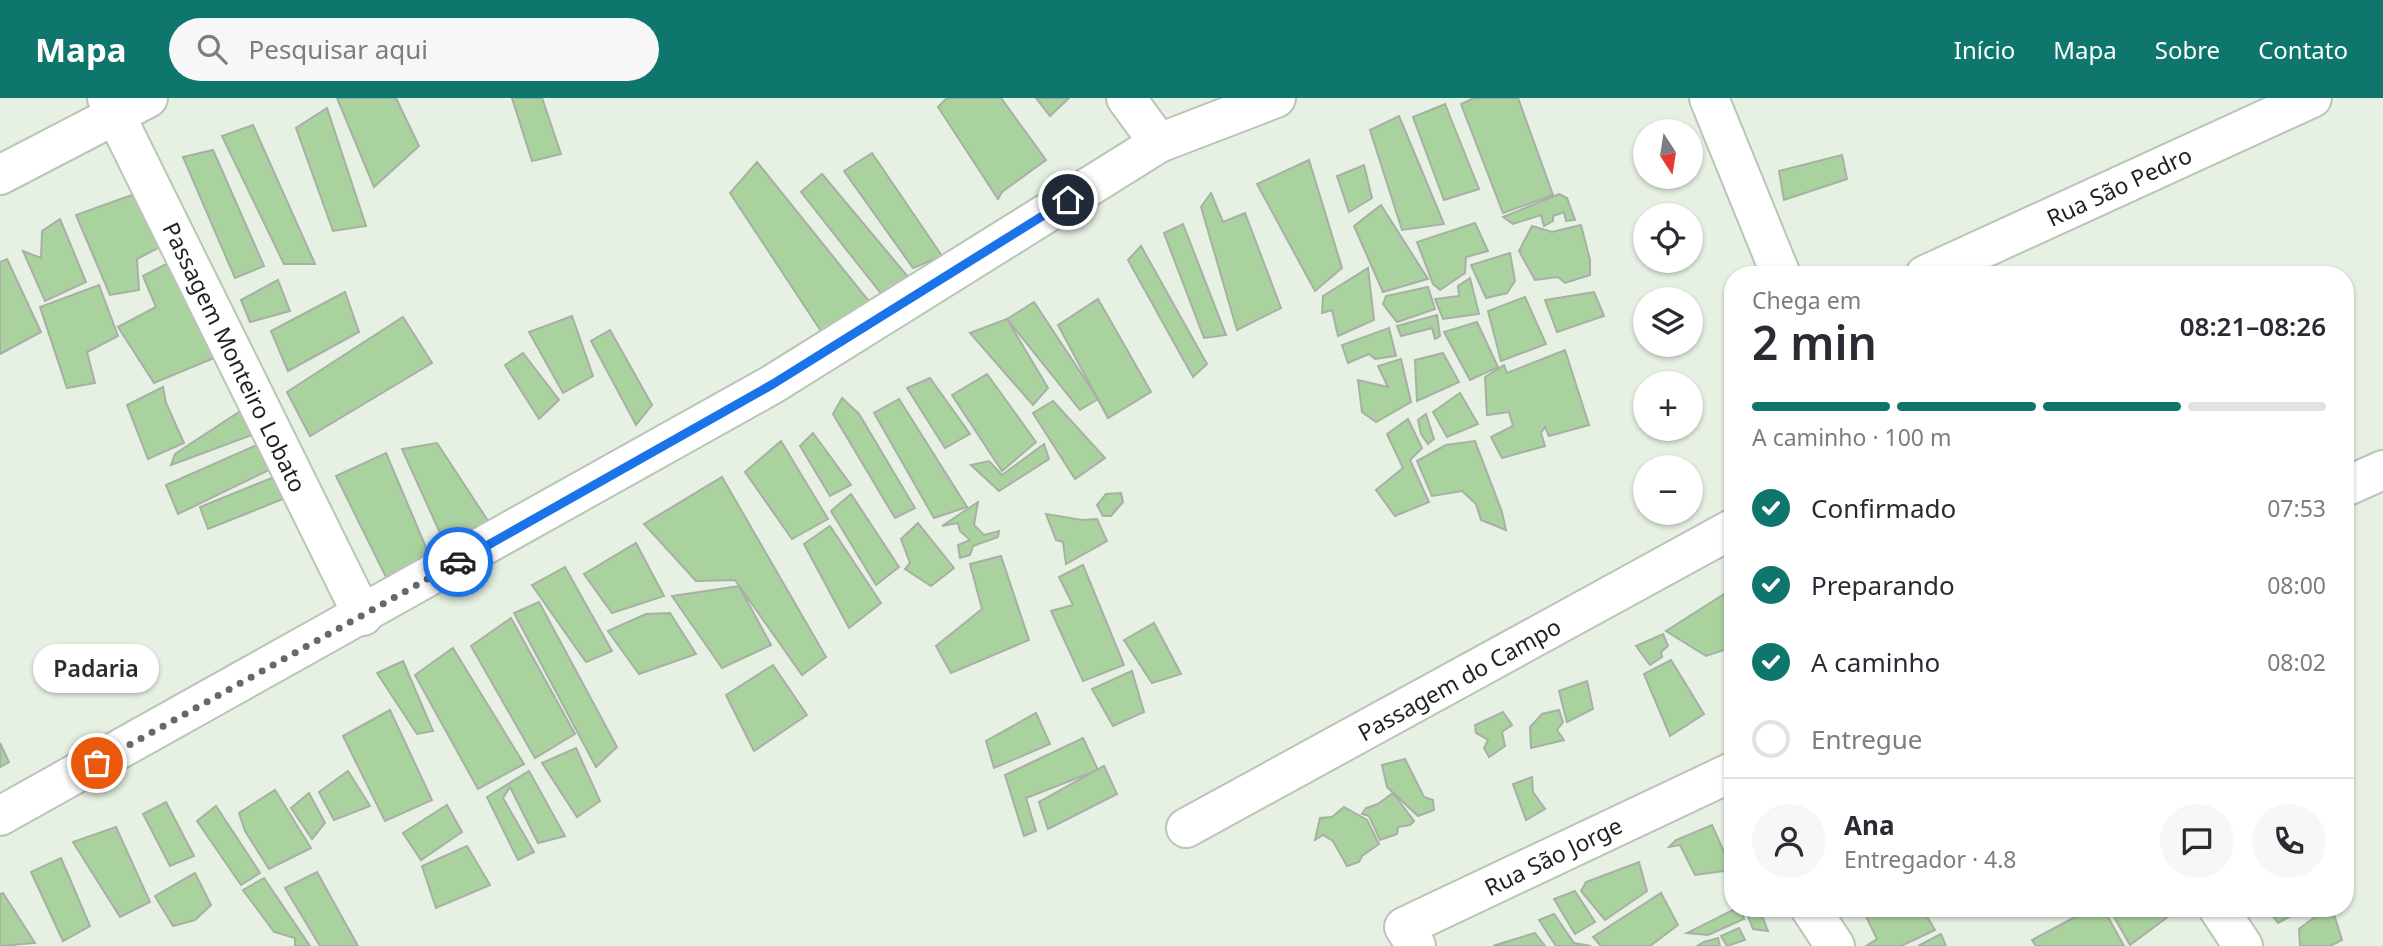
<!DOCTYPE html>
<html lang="pt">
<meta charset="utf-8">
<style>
:root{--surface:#fff;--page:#f7f7f7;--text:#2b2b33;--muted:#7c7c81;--line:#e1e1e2;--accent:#0f766e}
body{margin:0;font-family:"Noto Sans",sans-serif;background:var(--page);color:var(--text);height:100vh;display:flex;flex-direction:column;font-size:26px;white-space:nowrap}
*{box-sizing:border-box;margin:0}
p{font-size:23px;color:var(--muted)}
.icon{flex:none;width:38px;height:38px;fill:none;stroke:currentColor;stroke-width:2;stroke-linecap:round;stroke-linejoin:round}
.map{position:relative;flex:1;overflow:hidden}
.details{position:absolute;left:1724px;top:168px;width:630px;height:651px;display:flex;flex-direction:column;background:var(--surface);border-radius:28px;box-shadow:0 2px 5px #0004}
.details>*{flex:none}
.needle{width:46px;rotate:168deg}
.fabs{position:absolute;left:1633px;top:21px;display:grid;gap:14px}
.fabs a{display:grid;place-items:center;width:70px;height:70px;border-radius:50%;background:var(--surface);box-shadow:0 2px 5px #0004;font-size:35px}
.pin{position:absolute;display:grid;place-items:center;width:60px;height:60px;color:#fff;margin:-30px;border:4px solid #fff;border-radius:50%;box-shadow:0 2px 7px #0007}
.courier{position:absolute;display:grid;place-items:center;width:70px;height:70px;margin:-35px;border:5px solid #1a73e8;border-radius:50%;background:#fff;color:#222;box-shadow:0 2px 9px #0007}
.bubble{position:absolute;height:49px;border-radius:24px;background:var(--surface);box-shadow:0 2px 5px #0004;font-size:23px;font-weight:600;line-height:49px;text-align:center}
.summary em{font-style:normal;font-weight:600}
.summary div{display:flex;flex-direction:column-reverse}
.summary{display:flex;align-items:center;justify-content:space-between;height:119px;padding:0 28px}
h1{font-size:46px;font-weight:600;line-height:52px}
.bar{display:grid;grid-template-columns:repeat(4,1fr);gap:10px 7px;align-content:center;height:84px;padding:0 28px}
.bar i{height:9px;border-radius:5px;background:var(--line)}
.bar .active{background:var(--accent)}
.bar p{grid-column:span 4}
.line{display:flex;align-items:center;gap:18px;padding:0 28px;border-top:2px solid var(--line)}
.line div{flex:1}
.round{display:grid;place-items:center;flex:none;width:74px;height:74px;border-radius:37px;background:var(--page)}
ol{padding:0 28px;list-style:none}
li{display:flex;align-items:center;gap:21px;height:77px}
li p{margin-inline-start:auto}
li .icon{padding:7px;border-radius:50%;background:var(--accent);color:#fff;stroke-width:4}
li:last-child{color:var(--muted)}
li i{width:38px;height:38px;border:4px solid var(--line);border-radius:50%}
header{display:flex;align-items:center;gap:42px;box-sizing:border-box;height:98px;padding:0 35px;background:var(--accent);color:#fff}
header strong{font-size:33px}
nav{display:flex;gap:38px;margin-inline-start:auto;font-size:24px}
.search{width:490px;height:63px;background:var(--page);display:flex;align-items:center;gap:18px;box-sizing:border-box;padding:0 24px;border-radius:38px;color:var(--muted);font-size:26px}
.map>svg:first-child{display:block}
</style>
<header>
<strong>Mapa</strong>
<div class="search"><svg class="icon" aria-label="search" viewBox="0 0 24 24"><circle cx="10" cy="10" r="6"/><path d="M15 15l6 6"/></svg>Pesquisar aqui</div>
<nav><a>Início</a><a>Mapa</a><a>Sobre</a><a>Contato</a></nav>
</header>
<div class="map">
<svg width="2383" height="848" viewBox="0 0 2383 848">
<rect width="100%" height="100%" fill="#e6f0e3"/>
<g fill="#aad29f" stroke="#a7b0a4" stroke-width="2">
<path d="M337 0H396L419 48 374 89Z"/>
<path d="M512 0H542L561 56 532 63Z"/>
<path d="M947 0H1001L1046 62 1002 94 998 101 938 9Z"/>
<path d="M1036 0H1069L1050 18Z"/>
<path d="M1474 0H1518L1553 97 1503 115 1461 6Z"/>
<path d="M1445 6 1479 91 1444 102 1413 19Z"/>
<path d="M327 10 366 128 333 133 296 30Z"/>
<path d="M1399 18 1444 126 1402 132 1370 32Z"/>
<path d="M253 27 315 166H284L222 38Z"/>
<path d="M213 52 264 168 235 180 183 59Z"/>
<path d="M872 55 942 158 913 170 844 73Z"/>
<path d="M1842 57 1847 81 1784 102 1779 73Z"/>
<path d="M1309 62 1342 170 1315 193 1257 86Z"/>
<path d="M757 64 872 207 825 239 730 95Z"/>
<path d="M1364 67 1372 100 1349 114 1337 78Z"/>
<path d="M822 76 909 180 883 198 801 94Z"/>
<path d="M140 94 160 149 137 161 139 192 110 197 76 117Z"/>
<path d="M1211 95 1223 124 1245 115 1281 210 1237 232 1201 109Z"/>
<path d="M1559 96 1567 100 1575 122 1566 123 1564 114 1553 118V123L1544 128 1541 117 1513 126 1503 119Z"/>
<path d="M1381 107 1428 181 1383 194 1354 128Z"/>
<path d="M60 121 86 184 45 203 23 153 41 160 42 133Z"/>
<path d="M1475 125 1488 153 1466 159 1465 175 1440 192 1433 186 1417 144Z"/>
<path d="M1183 126 1226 237 1204 240 1164 135Z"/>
<path d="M1581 127 1590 162V177L1565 185 1558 179 1535 182 1519 153 1532 128 1552 134Z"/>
<path d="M1141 148 1207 266 1193 279 1128 162Z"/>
<path d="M1510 155 1515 183 1507 195 1486 200 1471 167Z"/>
<path d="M7 161 41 234 0 256V164Z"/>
<path d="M174 162 226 255 154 285 118 229 156 209 143 178Z"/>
<path d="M1368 170 1374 222 1338 238 1332 212 1322 215 1323 198Z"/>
<path d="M1470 180 1479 216 1443 221 1435 201 1459 198 1458 188Z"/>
<path d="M278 182 290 213 250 224 241 202Z"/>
<path d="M99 187 118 238 87 254 95 285 67 290 40 209Z"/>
<path d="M1428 189 1435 211 1397 224 1383 206 1386 198Z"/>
<path d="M345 194 359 234 288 273 271 233Z"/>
<path d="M1594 194 1604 218 1557 234 1545 202Z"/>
<path d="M1525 199 1546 246 1501 263 1488 213Z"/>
<path d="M1098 201 1151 294 1108 320 1058 227Z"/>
<path d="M1034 204 1098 301 1080 312 1007 221Z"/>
<path d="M1437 217 1440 238 1435 241 1432 230 1401 238 1397 228Z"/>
<path d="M572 218 593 278 563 295 529 234Z"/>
<path d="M403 219 432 265 310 338 287 294Z"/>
<path d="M1007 221 1048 290 1033 307 970 235Z"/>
<path d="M1477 224 1498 269 1470 282 1444 234Z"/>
<path d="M1389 230 1396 258 1375 261 1369 256 1348 265 1342 247Z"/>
<path d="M610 232 652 307 636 327 591 243Z"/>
<path d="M1565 252 1589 327 1549 338 1545 329 1541 335 1545 348 1502 360 1491 339 1513 328 1509 314 1487 317 1485 279 1504 267 1507 275Z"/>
<path d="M523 255 559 302 539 321 505 267Z"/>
<path d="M1443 255 1459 284 1417 303 1415 262Z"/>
<path d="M1401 261 1411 304 1376 324 1362 314 1358 282 1388 289 1378 268Z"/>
<path d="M987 276 1036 344 1002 373 952 297Z"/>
<path d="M930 280 970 336 945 350 907 290Z"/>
<path d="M163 289 166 305 184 345 148 361 127 307Z"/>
<path d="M1460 295 1478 326 1447 339 1433 314Z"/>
<path d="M842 300 859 316 915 410 895 420 833 316Z"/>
<path d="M899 301 967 409 934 420 874 315Z"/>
<path d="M1053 303 1105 360 1075 381 1033 315Z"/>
<path d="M242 312 252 337 171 367 175 356Z"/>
<path d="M1426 316 1434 341 1428 346 1421 336 1418 322Z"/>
<path d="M1408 321 1422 350 1410 362 1429 404 1395 418 1376 392 1403 370 1387 336Z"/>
<path d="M813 335 851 387 830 398 800 348Z"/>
<path d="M781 343 828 421 792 441 745 374Z"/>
<path d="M1475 343 1502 414 1506 432 1481 422 1476 406 1462 393 1432 398 1417 363 1446 347Z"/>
<path d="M437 345 496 435 450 457 402 351Z"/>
<path d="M259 346 271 371 178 416 166 387Z"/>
<path d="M1044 346 1049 361 999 393 971 367 989 363 1002 377Z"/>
<path d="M386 355 433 466 388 483 336 378Z"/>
<path d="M274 379 283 401 208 431 200 409Z"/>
<path d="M722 379 826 559 802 577 735 482 696 483 644 426Z"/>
<path d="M1121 395 1123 404 1111 418H1103L1097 407 1106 396Z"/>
<path d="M851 396 899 469 876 487 831 413Z"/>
<path d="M978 404 974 427 984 437 999 433 998 439 973 448 970 457 960 460 958 447 970 442 960 433 958 425 942 428Z"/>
<path d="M1046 416 1082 422 1097 421 1107 443 1066 466 1063 444 1056 442Z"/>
<path d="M918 425 954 470 931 488 905 471 910 465 901 441Z"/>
<path d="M830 428 881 505 849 530 804 446Z"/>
<path d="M636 445 664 498 612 515 584 476Z"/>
<path d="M1001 458 1029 542 951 575 936 548 982 511 970 466Z"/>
<path d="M1083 467 1124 567 1083 583 1051 513 1073 507 1059 479Z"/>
<path d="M565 469 612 553 586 564 532 487Z"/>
<path d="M739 488 771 547 722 570 672 498Z"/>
<path d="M1732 491V557L1730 550 1706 558 1666 533Z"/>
<path d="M539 504 617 649 596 669 514 515Z"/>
<path d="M670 515 696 556 639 576 608 533 646 516Z"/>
<path d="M511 520 575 636 535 660 471 548Z"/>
<path d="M1154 525 1181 576 1152 585 1124 542Z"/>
<path d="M1663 536 1668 548 1661 554 1662 559 1650 567 1636 548Z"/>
<path d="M453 550 524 666 478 691 415 577Z"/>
<path d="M1671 562 1704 616 1670 638 1644 576Z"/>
<path d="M403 563 433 633 417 636 377 575Z"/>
<path d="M773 567 807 617 754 653 726 597Z"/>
<path d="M1132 573 1144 614 1113 628 1092 591Z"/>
<path d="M1587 583 1593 611 1567 624 1559 593Z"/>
<path d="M390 612 432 702 385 723 343 638Z"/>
<path d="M1559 612 1563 624 1557 632 1564 642 1531 650 1530 629 1542 616Z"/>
<path d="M1503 614 1512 627 1502 634 1505 648 1489 659 1484 650 1488 642 1476 635 1475 627Z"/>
<path d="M1036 615 1050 646 994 670 986 643Z"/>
<path d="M1083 640 1098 672 1026 700 1036 733 1024 738 1005 677Z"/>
<path d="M0 645 9 664 0 669Z"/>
<path d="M576 650 600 703 577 719 542 665Z"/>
<path d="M1405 661 1424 699 1433 702 1434 712 1418 718 1387 689 1382 667Z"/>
<path d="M1104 668 1117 696 1048 731 1039 704Z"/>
<path d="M348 673 370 708 334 722 319 694Z"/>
<path d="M529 673 565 738 538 745 510 689 503 700 534 754 518 762 487 699Z"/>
<path d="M1532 679 1533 694 1545 711 1526 722 1513 686Z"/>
<path d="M275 692 311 750 269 771 245 733 239 715Z"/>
<path d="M309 695 325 725 312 741 291 710Z"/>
<path d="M1393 695 1414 723 1410 727 1398 729 1397 736 1380 742 1369 718 1362 716 1366 710 1378 706Z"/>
<path d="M166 704 194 758 170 768 143 716Z"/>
<path d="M447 707 462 734 421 762 403 735Z"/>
<path d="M216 708 260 775 241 787 197 723Z"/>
<path d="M1344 709 1367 722 1379 746 1362 758 1359 764 1347 768 1333 743 1323 737 1315 742 1320 720 1332 719Z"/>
<path d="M1712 727 1732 772 1695 777 1680 747 1669 749 1676 742Z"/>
<path d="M116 729 150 804 120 819 73 744Z"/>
<path d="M467 748 490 787 436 810 422 768Z"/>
<path d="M61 760 90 828 63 843 31 774Z"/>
<path d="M1639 764 1647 793 1605 822 1581 793 1586 784Z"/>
<path d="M317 774 358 848H320L285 790Z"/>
<path d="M195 775 211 807 195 822 173 828 155 798Z"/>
<path d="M264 780 310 848H295V840L274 834 243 792Z"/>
<path d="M1575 793 1595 824 1575 836 1554 801Z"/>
<path d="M3 795 35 845 0 848V796Z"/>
<path d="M1661 795 1678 827 1650 848H1601L1593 839Z"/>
<path d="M1737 810H1741L1744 821 1708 837 1687 835Z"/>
<path d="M1745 810H1759L1768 833 1753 831Z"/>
<path d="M1862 810H1922L1935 832 1901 848H1866L1877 841Z"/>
<path d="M2092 810H2103L2124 848H2036L2032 842Z"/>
<path d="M2109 810H2164L2169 818 2130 847Z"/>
<path d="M2267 810H2306L2278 825Z"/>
<path d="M2327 810H2332L2342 842 2330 848H2300L2299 831Z"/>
<path d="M1554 816 1574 845 1591 848H1556L1539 822Z"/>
<path d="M1739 830 1745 842 1727 848 1721 838Z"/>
<path d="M1535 835 1545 848H1493L1499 846Z"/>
<path d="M1941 836 1946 848H1918Z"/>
<path d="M1718 840 1720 848H1697L1704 844Z"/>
</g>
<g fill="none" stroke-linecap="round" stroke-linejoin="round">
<g stroke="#bbc4b8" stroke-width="42">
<g id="minor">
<path d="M107 0 363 518"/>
<path d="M1126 0 1159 45"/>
<path d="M1709 0 1781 177"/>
<path d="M0 77 148 0"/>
<path d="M1925 177 2312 0"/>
<path d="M2345 389 2383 372"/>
<path d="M0 718 773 286 1159 45 1276 0"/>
<path d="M1186 730 1732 431"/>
<path d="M1810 810 1835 848"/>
<path d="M2218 810 2243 848"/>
<path d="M1416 848 1404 829 1732 674"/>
</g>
</g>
<use href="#minor" stroke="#fff" stroke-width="38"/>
</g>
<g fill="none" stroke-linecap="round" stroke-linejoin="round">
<path stroke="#656b63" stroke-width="7" stroke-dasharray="0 12.6" d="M97 665 458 464"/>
<path stroke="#1a73e8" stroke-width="9" d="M458 464 773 286 1068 102"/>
</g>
<g text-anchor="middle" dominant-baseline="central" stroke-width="7" stroke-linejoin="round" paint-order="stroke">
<g font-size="23" fill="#1f231e" stroke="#fff">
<text transform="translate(2119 88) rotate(-25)">Rua São Pedro</text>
<text transform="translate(235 259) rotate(64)">Passagem Monteiro Lobato</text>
<text transform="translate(1459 581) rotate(-29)">Passagem do Campo</text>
<text transform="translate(1553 758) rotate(-26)">Rua São Jorge</text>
</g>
</g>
</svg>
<div class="fabs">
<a><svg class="needle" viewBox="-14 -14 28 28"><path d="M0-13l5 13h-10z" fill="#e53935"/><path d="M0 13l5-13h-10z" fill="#7c7c81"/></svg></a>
<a><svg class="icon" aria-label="locate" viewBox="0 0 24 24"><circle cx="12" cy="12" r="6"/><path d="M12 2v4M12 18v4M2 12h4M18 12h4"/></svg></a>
<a><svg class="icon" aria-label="layers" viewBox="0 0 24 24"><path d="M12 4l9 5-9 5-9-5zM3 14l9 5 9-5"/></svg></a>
<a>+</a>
<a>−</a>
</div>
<div class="pin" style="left:97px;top:665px;background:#ea580c"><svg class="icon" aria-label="bag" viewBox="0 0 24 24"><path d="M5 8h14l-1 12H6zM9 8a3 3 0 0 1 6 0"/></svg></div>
<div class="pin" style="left:1068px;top:102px;background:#1f2937"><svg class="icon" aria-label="home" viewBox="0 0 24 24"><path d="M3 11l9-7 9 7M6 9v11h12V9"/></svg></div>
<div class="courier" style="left:458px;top:464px"><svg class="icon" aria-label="car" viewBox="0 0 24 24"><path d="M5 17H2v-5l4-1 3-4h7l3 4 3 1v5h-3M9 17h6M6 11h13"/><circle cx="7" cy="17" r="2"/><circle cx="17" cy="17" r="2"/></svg></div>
<div class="bubble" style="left:33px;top:546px;width:126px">Padaria</div>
<section class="details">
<div class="summary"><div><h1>2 min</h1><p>Chega em</p></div><em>08:21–08:26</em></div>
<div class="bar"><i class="active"></i><i class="active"></i><i class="active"></i><i></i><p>A caminho · 100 m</p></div>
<ol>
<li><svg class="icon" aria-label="check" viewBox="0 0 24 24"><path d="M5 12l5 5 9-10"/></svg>Confirmado<p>07:53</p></li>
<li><svg class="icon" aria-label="check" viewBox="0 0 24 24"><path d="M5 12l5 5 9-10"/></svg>Preparando<p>08:00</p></li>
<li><svg class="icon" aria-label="check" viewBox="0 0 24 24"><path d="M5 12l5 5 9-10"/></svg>A caminho<p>08:02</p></li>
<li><i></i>Entregue</li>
</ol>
<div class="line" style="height:126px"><a class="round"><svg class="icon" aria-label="person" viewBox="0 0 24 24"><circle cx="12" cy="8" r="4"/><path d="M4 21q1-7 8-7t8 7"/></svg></a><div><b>Ana</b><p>Entregador · 4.8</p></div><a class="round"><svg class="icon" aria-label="chat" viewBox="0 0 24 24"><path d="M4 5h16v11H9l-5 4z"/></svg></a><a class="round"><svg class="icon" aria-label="phone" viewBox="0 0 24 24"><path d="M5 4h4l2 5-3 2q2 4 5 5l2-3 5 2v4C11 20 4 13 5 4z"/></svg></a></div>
</section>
</div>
